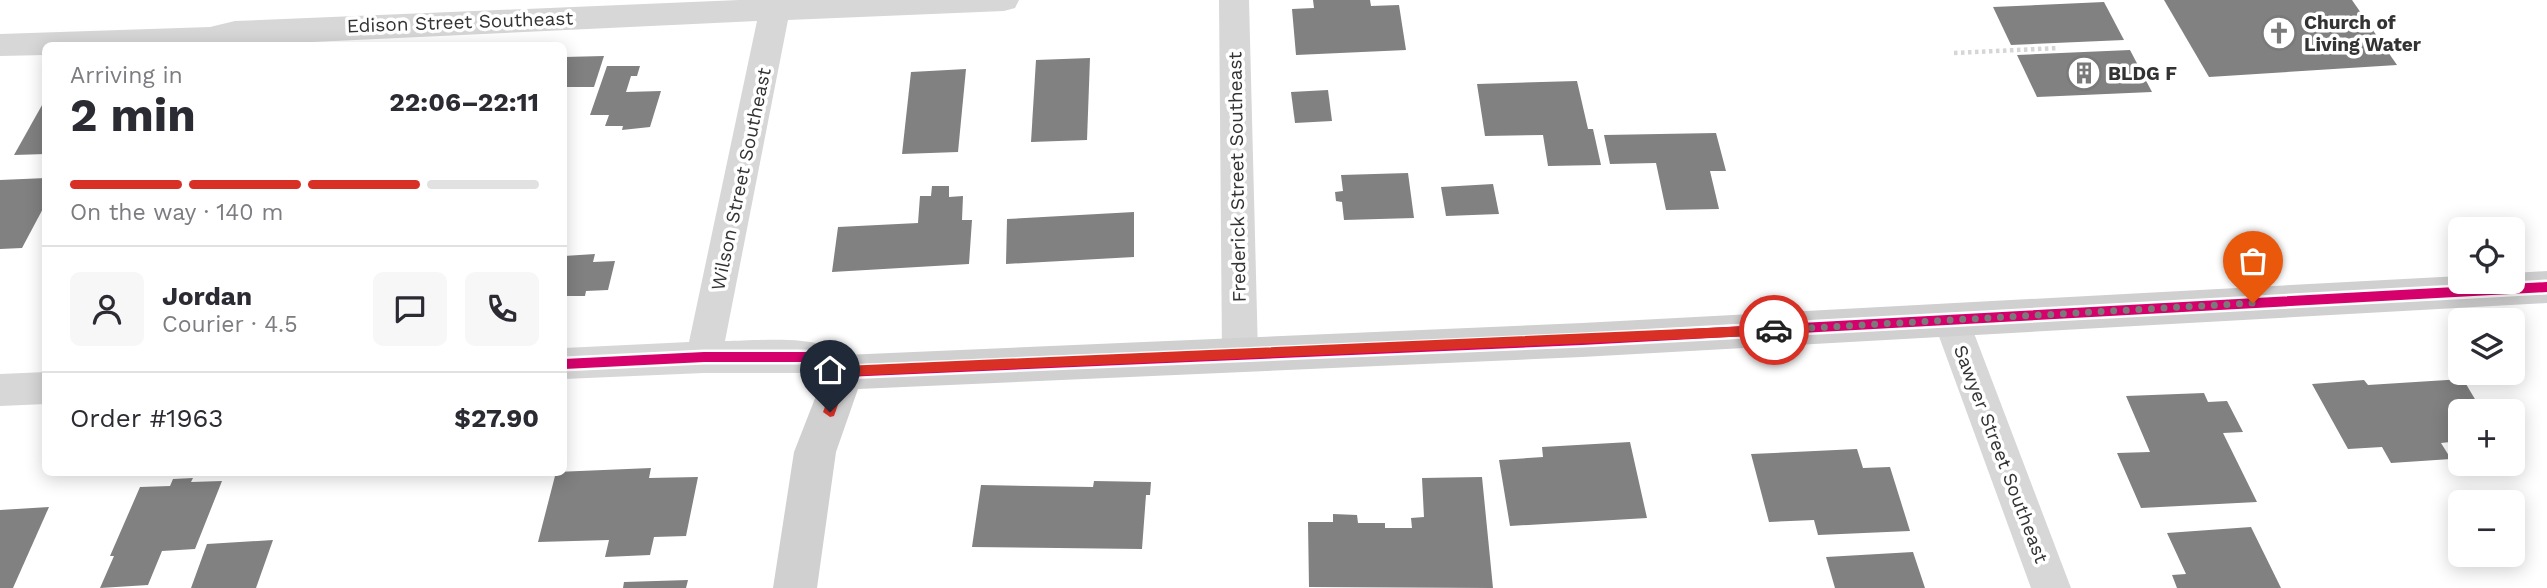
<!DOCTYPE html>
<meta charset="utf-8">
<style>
:root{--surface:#fff;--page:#f7f7f7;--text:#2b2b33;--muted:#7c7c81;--line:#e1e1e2;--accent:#d93025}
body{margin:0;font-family:"Work Sans",sans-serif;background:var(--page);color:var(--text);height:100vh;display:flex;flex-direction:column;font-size:26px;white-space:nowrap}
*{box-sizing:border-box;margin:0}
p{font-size:23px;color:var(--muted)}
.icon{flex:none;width:38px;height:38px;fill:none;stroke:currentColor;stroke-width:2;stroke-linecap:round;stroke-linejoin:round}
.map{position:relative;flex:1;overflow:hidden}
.drawer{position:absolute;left:42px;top:42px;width:525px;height:434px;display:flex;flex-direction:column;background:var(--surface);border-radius:10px;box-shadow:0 4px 18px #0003}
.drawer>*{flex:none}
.buttons{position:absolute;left:2448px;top:217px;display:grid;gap:14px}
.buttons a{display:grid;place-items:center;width:77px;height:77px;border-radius:10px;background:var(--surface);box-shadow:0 4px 18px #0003;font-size:35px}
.pin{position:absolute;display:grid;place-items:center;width:60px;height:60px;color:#fff;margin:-72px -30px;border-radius:50% 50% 50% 0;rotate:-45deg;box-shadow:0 0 7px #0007}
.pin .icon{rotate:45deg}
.courier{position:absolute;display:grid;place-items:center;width:70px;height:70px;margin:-35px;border:5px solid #d93025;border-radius:50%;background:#fff;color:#222;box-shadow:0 2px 9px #0007}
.summary em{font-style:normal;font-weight:700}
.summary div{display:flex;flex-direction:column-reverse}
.summary{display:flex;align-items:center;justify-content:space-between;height:119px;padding:0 28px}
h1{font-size:46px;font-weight:700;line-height:52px}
.bar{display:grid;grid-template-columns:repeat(4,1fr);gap:10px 7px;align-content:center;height:84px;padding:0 28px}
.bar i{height:9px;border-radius:5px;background:var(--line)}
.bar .active{background:var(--accent)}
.bar p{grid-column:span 4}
.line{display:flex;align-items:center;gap:18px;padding:0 28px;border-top:2px solid var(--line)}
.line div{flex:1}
.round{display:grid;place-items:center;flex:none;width:74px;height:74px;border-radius:10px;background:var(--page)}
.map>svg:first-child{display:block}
</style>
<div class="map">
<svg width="2547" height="588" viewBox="0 0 2547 588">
<rect width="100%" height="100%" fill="#fff"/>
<g fill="#818181">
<path d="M1313 0H1370L1371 6 1399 5 1406 50 1296 55 1292 9 1314 8Z"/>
<path d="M2164 0H2352L2397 65 2209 77Z"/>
<path d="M2104 2 2124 40 2011 45 1993 7Z"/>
<path d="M2130 50 2152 92 2037 97 2017 55Z"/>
<path d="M604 56 594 87H564V57Z"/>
<path d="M1090 58 1087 140 1031 142 1036 60Z"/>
<path d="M607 66H640L637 76H631L626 92 661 91 650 127 622 130 623 126H605L609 115H590Z"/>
<path d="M966 69 958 152 902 154 911 72Z"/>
<path d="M1577 81 1588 129H1593L1601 165 1548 166 1543 135 1485 136 1477 84Z"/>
<path d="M1328 90 1332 121 1295 123 1291 92Z"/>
<path d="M46 98V154L14 155Z"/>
<path d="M1716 133 1726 171H1710L1719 209 1666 210 1656 163 1610 164 1604 135Z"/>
<path d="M1408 173 1414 218 1344 220 1342 202 1336 201 1335 192 1343 191 1341 175Z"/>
<path d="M46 178V203L22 248 0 249V180Z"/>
<path d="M1493 184 1499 214 1446 216 1441 187Z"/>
<path d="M932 186H949V197L963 196 962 220H972L969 264 832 272 838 227 918 223 920 196H931Z"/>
<path d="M1134 212V257L1006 264 1007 219Z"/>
<path d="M595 254 593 262 615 261 608 290 586 291 585 296H564V256Z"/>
<path d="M2463 379 2482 411H2460V441L2441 443 2451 459 2391 463 2382 447 2348 449 2312 384 2364 380 2368 385Z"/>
<path d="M2204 393 2208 402 2227 401 2243 432 2223 433 2257 502 2141 508 2117 453 2150 452 2126 396Z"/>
<path d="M1630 442 1647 518 1510 526 1499 460 1543 457 1542 447Z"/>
<path d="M1857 449 1863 468 1890 467 1910 531 1818 535 1814 520 1769 522 1751 454Z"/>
<path d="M651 468 649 478 698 477 686 536 654 537 650 555 605 557 609 540 538 542 556 472Z"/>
<path d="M1482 477 1493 588 1309 587 1308 522H1333V514L1357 515 1358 523H1385V528H1412L1411 518 1424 517 1422 478Z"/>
<path d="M193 478 191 482 222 481 195 549 162 551 148 585 100 588 114 556H110L140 487 170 486 173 479Z"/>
<path d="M1094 481 1151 482 1150 495H1146L1142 549 972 547 981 485 1093 487Z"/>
<path d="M49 507 13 588H0V510Z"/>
<path d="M2251 527 2281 588H2177L2172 575 2186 574 2167 533Z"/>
<path d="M273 540 256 588H191L207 544Z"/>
<path d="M1913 552 1925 588H1835L1826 557Z"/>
<path d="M688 580 686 588H623L624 582Z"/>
</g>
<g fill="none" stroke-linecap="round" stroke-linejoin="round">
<path stroke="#d6d6d6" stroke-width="4.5" stroke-dasharray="3.5 3.5" stroke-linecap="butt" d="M1954 53 2059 48"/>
<g fill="#d7d7d7" fill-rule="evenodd">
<path d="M739 0H1019L1015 8 1004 11 788 20 725 341C764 341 842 330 862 372L857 383 844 388 819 375 807 373H704L564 379V348L689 342 757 21 226 46H46V55L0 56V34L210 27 235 21Z"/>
<path d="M1219 0H1249L1258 354 1253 365 1240 370 1227 365 1222 354Z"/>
<path d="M1951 305 1964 309 1969 320 2071 588H2031L1933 320 1938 309Z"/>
<path d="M46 372V404L0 406V374Z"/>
</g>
<path fill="#d0d0d0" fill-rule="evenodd" d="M2547 271V303L1582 357 858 389 836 452 817 588H773L794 452 830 360 844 355 1582 323 2460 276V282H2513V273Z"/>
<g stroke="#fff" stroke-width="15">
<path id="cycleway" d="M564 364 704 357H807L827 361 844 372 1582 340 2547 287"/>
</g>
<use href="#cycleway" stroke="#d6006c" stroke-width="10"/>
</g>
<path fill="#d93025" d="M1774 325 1780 330 1774 335 848 376 834 416 830 417 823 412 838 372 844 366Z"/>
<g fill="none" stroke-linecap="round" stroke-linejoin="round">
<path stroke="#7a7a7a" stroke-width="7" stroke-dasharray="0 12.6" d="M1774 330 2253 303"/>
</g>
<defs>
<g id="church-ring" transform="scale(1.75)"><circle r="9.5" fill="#fff" stroke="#7a7a7a" stroke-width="1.5"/><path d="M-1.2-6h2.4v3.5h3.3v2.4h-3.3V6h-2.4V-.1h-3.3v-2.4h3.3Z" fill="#7a7a7a"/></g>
<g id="building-ring" transform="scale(1.75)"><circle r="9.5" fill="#fff" stroke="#7a7a7a" stroke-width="1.5"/><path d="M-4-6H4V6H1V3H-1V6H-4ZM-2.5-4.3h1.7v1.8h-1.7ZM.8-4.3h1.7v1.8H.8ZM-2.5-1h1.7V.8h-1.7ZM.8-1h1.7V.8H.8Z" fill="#7a7a7a"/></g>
</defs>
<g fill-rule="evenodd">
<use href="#church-ring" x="2279" y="33"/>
<use href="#building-ring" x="2084" y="73"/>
</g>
<g text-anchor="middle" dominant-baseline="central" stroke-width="7" stroke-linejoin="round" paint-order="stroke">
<g font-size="19" fill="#333" stroke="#fff">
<text transform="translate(460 22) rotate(-2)">Edison Street Southeast</text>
<text transform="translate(1237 177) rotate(-91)">Frederick Street Southeast</text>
<text transform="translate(741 179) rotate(-78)">Wilson Street Southeast</text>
<text transform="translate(2001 454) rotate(69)">Sawyer Street Southeast</text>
</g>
<g font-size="19" font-weight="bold" fill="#333" stroke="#fff" text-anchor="start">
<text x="2304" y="22">Church of<tspan x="2304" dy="22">Living Water</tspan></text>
<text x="2108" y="73">BLDG F</text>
</g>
</g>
</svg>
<div class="buttons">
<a><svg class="icon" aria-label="locate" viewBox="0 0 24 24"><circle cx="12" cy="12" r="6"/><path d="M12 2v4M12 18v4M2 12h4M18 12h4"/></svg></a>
<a><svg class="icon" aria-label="layers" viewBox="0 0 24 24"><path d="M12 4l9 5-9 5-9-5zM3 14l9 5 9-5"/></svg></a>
<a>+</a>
<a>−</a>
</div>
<div class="pin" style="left:2253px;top:303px;background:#ea580c"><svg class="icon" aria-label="bag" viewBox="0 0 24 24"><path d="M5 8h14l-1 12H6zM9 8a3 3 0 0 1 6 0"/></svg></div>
<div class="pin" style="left:830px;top:412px;background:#1f2937"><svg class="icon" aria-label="home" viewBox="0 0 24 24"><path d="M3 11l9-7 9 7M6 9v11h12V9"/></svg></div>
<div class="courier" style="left:1774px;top:330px"><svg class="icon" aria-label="car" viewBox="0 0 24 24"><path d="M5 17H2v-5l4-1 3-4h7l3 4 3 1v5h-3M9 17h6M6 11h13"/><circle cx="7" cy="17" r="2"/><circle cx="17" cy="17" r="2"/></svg></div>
<section class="drawer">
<div class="summary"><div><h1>2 min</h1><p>Arriving in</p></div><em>22:06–22:11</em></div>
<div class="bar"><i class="active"></i><i class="active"></i><i class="active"></i><i></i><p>On the way · 140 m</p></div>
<div class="line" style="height:126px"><a class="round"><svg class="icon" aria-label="person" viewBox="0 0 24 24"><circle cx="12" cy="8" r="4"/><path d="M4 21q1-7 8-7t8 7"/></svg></a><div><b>Jordan</b><p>Courier · 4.5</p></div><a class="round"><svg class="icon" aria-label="chat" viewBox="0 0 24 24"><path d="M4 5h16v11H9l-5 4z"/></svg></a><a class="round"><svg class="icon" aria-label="phone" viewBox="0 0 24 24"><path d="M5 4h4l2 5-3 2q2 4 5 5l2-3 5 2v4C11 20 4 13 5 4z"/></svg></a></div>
<div class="line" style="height:91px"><div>Order #1963</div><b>$27.90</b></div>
</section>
</div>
